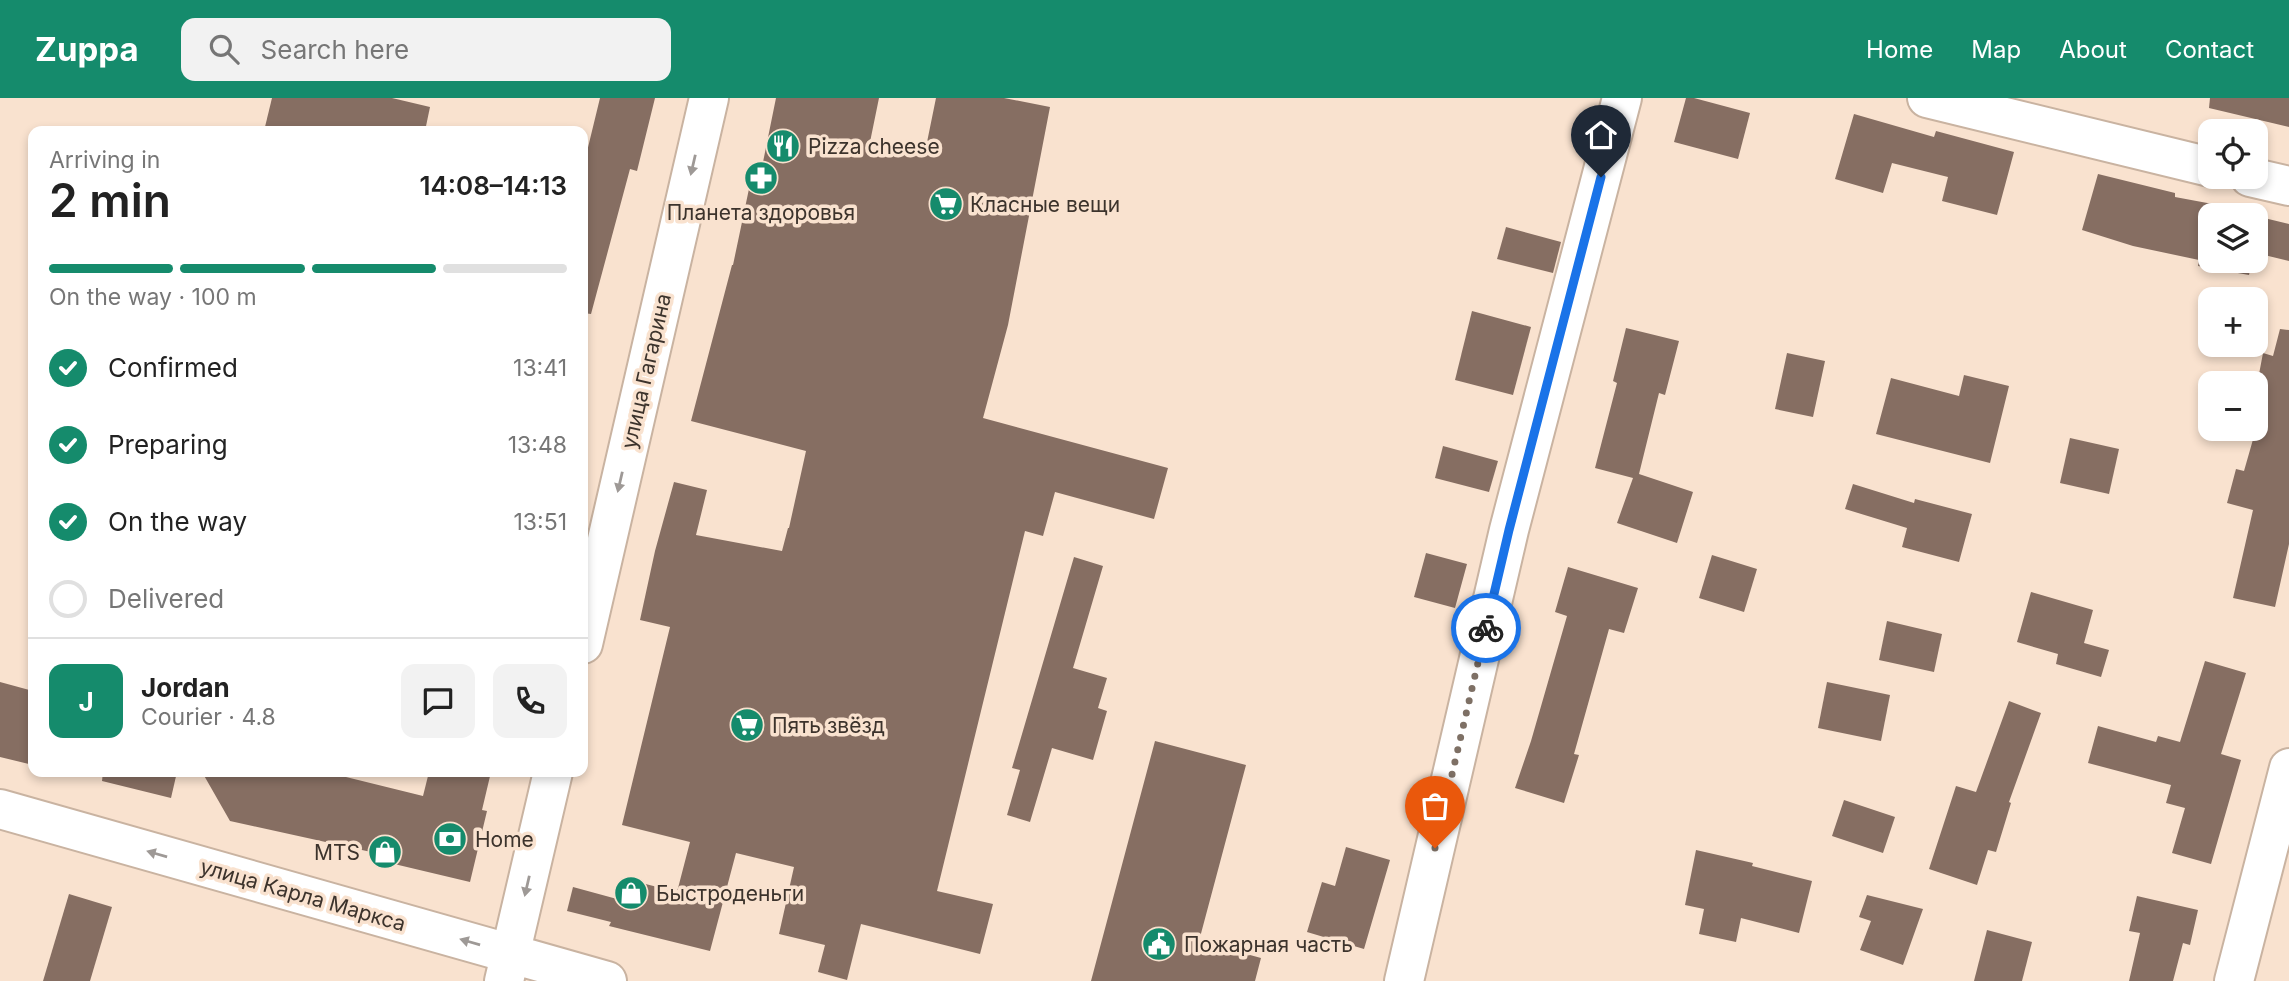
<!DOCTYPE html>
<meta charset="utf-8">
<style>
:root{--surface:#fff;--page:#f2f2f2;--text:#222;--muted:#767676;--line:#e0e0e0;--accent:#158b6c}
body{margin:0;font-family:Inter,sans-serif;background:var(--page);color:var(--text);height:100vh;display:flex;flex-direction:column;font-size:26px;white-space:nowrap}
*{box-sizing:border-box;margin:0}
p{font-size:23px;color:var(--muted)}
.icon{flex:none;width:38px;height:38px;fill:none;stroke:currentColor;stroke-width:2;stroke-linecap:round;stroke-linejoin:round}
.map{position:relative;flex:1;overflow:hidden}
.drawer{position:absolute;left:28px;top:28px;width:560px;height:651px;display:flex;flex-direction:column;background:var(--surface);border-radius:14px;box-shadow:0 4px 10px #0003}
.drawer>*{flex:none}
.tools{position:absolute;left:2198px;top:21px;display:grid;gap:14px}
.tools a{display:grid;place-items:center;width:70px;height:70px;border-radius:14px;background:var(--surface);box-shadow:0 4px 10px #0003;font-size:35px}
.pin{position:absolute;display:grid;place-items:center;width:60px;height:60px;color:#fff;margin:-72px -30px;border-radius:50% 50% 50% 0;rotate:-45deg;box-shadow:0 0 7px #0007}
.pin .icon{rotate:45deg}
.courier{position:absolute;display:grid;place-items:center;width:70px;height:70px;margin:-35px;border:5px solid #1a73e8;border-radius:50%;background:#fff;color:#222;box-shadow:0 2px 9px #0007}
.overview em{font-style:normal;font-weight:600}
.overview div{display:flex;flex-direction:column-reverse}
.overview{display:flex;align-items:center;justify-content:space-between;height:119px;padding:0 21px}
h1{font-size:46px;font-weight:600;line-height:52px}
.bar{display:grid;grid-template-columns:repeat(4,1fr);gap:10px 7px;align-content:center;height:84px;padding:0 21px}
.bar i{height:9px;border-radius:5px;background:var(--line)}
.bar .selected{background:var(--accent)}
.bar p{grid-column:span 4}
.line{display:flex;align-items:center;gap:18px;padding:0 21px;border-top:2px solid var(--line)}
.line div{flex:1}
.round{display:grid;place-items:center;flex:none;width:74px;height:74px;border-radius:14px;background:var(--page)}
ol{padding:0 21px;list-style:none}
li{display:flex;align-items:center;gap:21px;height:77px}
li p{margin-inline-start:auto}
li .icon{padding:7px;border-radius:50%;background:var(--accent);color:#fff;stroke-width:4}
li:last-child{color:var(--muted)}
li i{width:38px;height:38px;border:4px solid var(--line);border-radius:50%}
header{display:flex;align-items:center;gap:42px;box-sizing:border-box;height:98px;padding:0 35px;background:var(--accent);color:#fff}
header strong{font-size:33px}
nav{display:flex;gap:38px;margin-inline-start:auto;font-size:24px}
.search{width:490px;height:63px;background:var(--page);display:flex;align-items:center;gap:18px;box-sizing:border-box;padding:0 24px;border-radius:14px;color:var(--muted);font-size:26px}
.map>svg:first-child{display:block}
</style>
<header>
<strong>Zuppa</strong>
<div class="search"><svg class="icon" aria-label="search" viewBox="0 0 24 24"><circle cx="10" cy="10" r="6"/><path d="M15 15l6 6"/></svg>Search here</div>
<nav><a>Home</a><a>Map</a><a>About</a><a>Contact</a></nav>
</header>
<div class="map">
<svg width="2289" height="883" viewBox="0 0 2289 883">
<rect width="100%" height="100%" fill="#f9e2cf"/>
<g fill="#866e62">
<path d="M272 0H392L430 9 425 33H264Z"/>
<path d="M600 0H655L637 73 630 71 591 216 583 215V70Z"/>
<path d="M776 0H879L870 44 925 54 936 0H1004L1050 9 1008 227 983 320 1168 370 1154 421 1055 394 1043 438 1025 433 937 793 993 806 980 856 861 826 847 882 818 874 825 847 779 836 794 769 736 755 710 853 609 828 611 824 567 813 573 789 617 801 622 780 677 794 690 744 622 727 670 529 640 522 655 453 674 384 707 392 696 437 782 453 788 430H789L806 353 691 323 732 167H733L754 67 762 69Z"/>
<path d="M1686 0H1694L1750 15 1738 61 1674 44Z"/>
<path d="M2210 0H2289V29L2209 10Z"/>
<path d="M1854 16 1934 39 1936 33 2014 54 1997 117 1942 103 1948 79 1892 65 1883 95 1835 81Z"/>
<path d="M2098 76 2175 95V99L2261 115 2260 119 2289 126V163L2256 155V117H2210V163H2252L2249 177 2198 168 2199 162 2133 148 2082 132Z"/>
<path d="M1506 129 1561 144 1553 175 1497 161Z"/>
<path d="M1472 213 1531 229 1513 297 1455 282Z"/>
<path d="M1626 230 1679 243 1665 297 1659 295 1639 376 1693 394 1677 445 1617 425 1633 380 1595 370 1617 285 1613 283Z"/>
<path d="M2280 231 2289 232V446L2275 509 2233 500 2253 412 2227 405 2236 371 2244 373 2256 331 2264 294 2256 292 2263 255 2273 258Z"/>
<path d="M1787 255 1825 263 1813 319 1775 311Z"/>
<path d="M1964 277 2009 288 1990 365 1876 336 1891 280 1959 298Z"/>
<path d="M2070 340 2119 351 2109 396 2060 385Z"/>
<path d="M1443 348 1498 363 1489 394 1435 380Z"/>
<path d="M1853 386 1914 405 1915 401 1972 416 1959 464 1902 449 1907 430 1845 411Z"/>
<path d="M1426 455 1467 466 1455 510 1414 499Z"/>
<path d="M1712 457 1757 471 1744 514 1699 500Z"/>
<path d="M1074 459 1103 468 1073 570 1107 580 1098 610 1107 613 1093 662 1052 650 1030 724 1007 717 1020 672 1012 670Z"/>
<path d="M1568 469 1638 490 1624 535 1609 531 1574 656 1579 657 1564 705 1515 690 1531 643 1567 518 1555 514Z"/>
<path d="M2031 494 2093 512 2084 545 2109 552 2101 579 2056 566 2058 556 2017 544Z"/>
<path d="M1887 523 1942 536 1934 574 1879 562Z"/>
<path d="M2205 563 2246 575 2221 656 2241 662 2211 766 2172 755 2185 710 2166 705 2171 687 2088 665 2098 628 2156 644 2158 638 2180 644Z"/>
<path d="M0 584 33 593V667L0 659Z"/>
<path d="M1827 584 1890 597 1881 643 1818 630Z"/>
<path d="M2009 603 2041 615 2009 704 2011 705 1996 754 1988 752 1977 787 1929 771 1956 688 1976 694Z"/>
<path d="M1155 643 1246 667 1199 843 1261 860 1255 883H1091Z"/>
<path d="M103 674H177L171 700 102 683Z"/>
<path d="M202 674H347L346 679 423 698 429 674H491L482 712 487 713 470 784 369 760 371 754 230 723Z"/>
<path d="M1844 702 1895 719 1883 755 1832 738Z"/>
<path d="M1346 749 1390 762 1364 851 1307 834 1322 784 1335 788Z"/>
<path d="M1696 752 1753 765 1752 768 1812 783 1799 835 1741 820 1736 844 1699 836 1704 811 1685 807Z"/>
<path d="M69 796 112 809 90 883H43Z"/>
<path d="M1867 797 1923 811 1903 867 1860 852 1871 823 1859 819Z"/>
<path d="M2137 798 2198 812 2190 847 2183 845 2173 883H2129L2140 835 2129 833Z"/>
<path d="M1987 832 2032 844 2022 883H1974Z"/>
</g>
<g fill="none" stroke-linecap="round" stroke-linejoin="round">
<g stroke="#c9b3a1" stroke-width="42">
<g id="minor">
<path d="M1927 0 2210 69"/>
<path d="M2250 79 2289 88"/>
<path d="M583 546 709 0"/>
<path d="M504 883 553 674"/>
<path d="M1404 883 1509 432 1622 0"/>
<path d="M2234 883 2289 670"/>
</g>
</g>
<g stroke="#c9b3a1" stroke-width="42">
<path id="major" d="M0 711 607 883"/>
</g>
<use href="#minor" stroke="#fff" stroke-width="38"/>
<use href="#major" stroke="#fff" stroke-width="38"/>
</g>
<defs><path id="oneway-solid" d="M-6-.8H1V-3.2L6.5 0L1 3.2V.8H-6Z" transform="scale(1.75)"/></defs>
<g fill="#9e9996">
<use href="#oneway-solid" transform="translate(693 67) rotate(103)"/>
<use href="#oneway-solid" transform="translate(620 384) rotate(103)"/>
<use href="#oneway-solid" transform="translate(157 756) rotate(-164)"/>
<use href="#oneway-solid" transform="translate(527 788) rotate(103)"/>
<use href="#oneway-solid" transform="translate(470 844) rotate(-164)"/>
</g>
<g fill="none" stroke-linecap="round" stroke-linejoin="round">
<path stroke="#7e7065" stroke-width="7" stroke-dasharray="0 12.6" d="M1435 750 1486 530"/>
<path stroke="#1a73e8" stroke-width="9" d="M1486 530 1509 432 1601 79"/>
</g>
<defs>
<g id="restaurant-disc" transform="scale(1.75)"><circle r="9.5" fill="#158b6c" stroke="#f9e2cf"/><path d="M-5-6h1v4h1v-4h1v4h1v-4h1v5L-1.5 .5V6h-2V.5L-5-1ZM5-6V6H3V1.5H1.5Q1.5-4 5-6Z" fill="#fff"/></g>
<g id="pharmacy-disc" transform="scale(1.75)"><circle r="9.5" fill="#158b6c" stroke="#f9e2cf"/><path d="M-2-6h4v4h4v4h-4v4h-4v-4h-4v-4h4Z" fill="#fff"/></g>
<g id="supermarket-disc" transform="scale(1.75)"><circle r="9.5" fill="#158b6c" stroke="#f9e2cf"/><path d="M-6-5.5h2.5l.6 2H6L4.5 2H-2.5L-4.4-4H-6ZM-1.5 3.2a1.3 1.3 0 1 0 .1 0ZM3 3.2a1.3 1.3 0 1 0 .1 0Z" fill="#fff"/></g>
<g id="bank-disc" transform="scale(1.75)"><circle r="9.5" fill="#158b6c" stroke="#f9e2cf"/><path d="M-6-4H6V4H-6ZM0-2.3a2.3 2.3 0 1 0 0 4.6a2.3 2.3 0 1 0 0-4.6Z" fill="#fff"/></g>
<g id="shop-disc" transform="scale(1.75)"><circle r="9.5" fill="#158b6c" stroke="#f9e2cf"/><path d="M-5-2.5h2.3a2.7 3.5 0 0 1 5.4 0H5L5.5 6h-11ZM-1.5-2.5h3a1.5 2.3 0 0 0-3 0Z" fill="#fff"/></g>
<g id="civic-disc" transform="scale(1.75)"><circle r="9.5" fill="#158b6c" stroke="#f9e2cf"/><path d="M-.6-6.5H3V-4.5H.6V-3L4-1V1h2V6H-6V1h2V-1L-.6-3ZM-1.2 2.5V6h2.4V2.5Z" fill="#fff"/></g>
</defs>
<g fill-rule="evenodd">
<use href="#restaurant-disc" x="783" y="48"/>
<use href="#pharmacy-disc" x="761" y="80"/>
<use href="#supermarket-disc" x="946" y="106"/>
<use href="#supermarket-disc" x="747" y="627"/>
<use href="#bank-disc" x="450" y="741"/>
<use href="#shop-disc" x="385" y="754"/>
<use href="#shop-disc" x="631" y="795"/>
<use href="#civic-disc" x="1159" y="846"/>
</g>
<g text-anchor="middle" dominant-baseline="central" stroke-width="7" stroke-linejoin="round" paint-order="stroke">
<g font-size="21" fill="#3c332c" stroke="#f9e2cf" text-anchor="start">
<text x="808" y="48">Pizza cheese</text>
<text x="970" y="106">Класные вещи</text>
<text x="761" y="114" text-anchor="middle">Планета здоровья</text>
<text x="772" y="627">Пять звёзд</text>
<text x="475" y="741">Home</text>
<text x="360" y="754" text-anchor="end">MTS</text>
<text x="656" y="795">Быстроденьги</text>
<text x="1184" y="846">Пожарная часть</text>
</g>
<g font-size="21" fill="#3c332c" stroke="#f9e2cf">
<text transform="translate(646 273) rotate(-77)">улица Гагарина</text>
<text transform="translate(303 797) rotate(16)">улица Карла Маркса</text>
</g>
</g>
</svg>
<div class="tools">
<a><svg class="icon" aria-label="locate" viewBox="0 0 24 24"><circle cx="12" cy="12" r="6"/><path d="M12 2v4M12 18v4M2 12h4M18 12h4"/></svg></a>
<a><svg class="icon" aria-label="layers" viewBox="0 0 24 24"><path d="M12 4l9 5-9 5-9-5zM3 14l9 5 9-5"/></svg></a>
<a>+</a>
<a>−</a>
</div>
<div class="pin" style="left:1435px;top:750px;background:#ea580c"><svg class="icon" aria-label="bag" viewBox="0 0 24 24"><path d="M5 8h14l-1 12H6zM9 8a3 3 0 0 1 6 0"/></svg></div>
<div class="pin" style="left:1601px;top:79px;background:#1f2937"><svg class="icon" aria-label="home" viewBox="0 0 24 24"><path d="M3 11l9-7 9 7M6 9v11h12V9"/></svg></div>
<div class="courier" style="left:1486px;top:530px"><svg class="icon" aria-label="bike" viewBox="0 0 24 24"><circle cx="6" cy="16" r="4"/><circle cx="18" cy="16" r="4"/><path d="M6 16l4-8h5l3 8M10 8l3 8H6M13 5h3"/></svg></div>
<section class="drawer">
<div class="overview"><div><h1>2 min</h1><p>Arriving in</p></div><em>14:08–14:13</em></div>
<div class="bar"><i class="selected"></i><i class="selected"></i><i class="selected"></i><i></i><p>On the way · 100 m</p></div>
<ol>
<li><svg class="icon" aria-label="check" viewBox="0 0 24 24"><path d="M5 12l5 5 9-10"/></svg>Confirmed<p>13:41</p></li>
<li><svg class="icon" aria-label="check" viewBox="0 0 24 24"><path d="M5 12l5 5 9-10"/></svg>Preparing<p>13:48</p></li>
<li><svg class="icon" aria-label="check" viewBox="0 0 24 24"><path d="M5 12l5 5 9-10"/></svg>On the way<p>13:51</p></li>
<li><i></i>Delivered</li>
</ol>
<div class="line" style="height:126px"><b class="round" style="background:var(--accent);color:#fff">J</b><div><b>Jordan</b><p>Courier · 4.8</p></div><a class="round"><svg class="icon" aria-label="chat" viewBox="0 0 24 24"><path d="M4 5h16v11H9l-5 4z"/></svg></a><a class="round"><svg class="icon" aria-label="phone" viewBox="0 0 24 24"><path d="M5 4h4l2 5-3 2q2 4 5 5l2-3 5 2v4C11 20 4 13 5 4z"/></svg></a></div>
</section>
</div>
